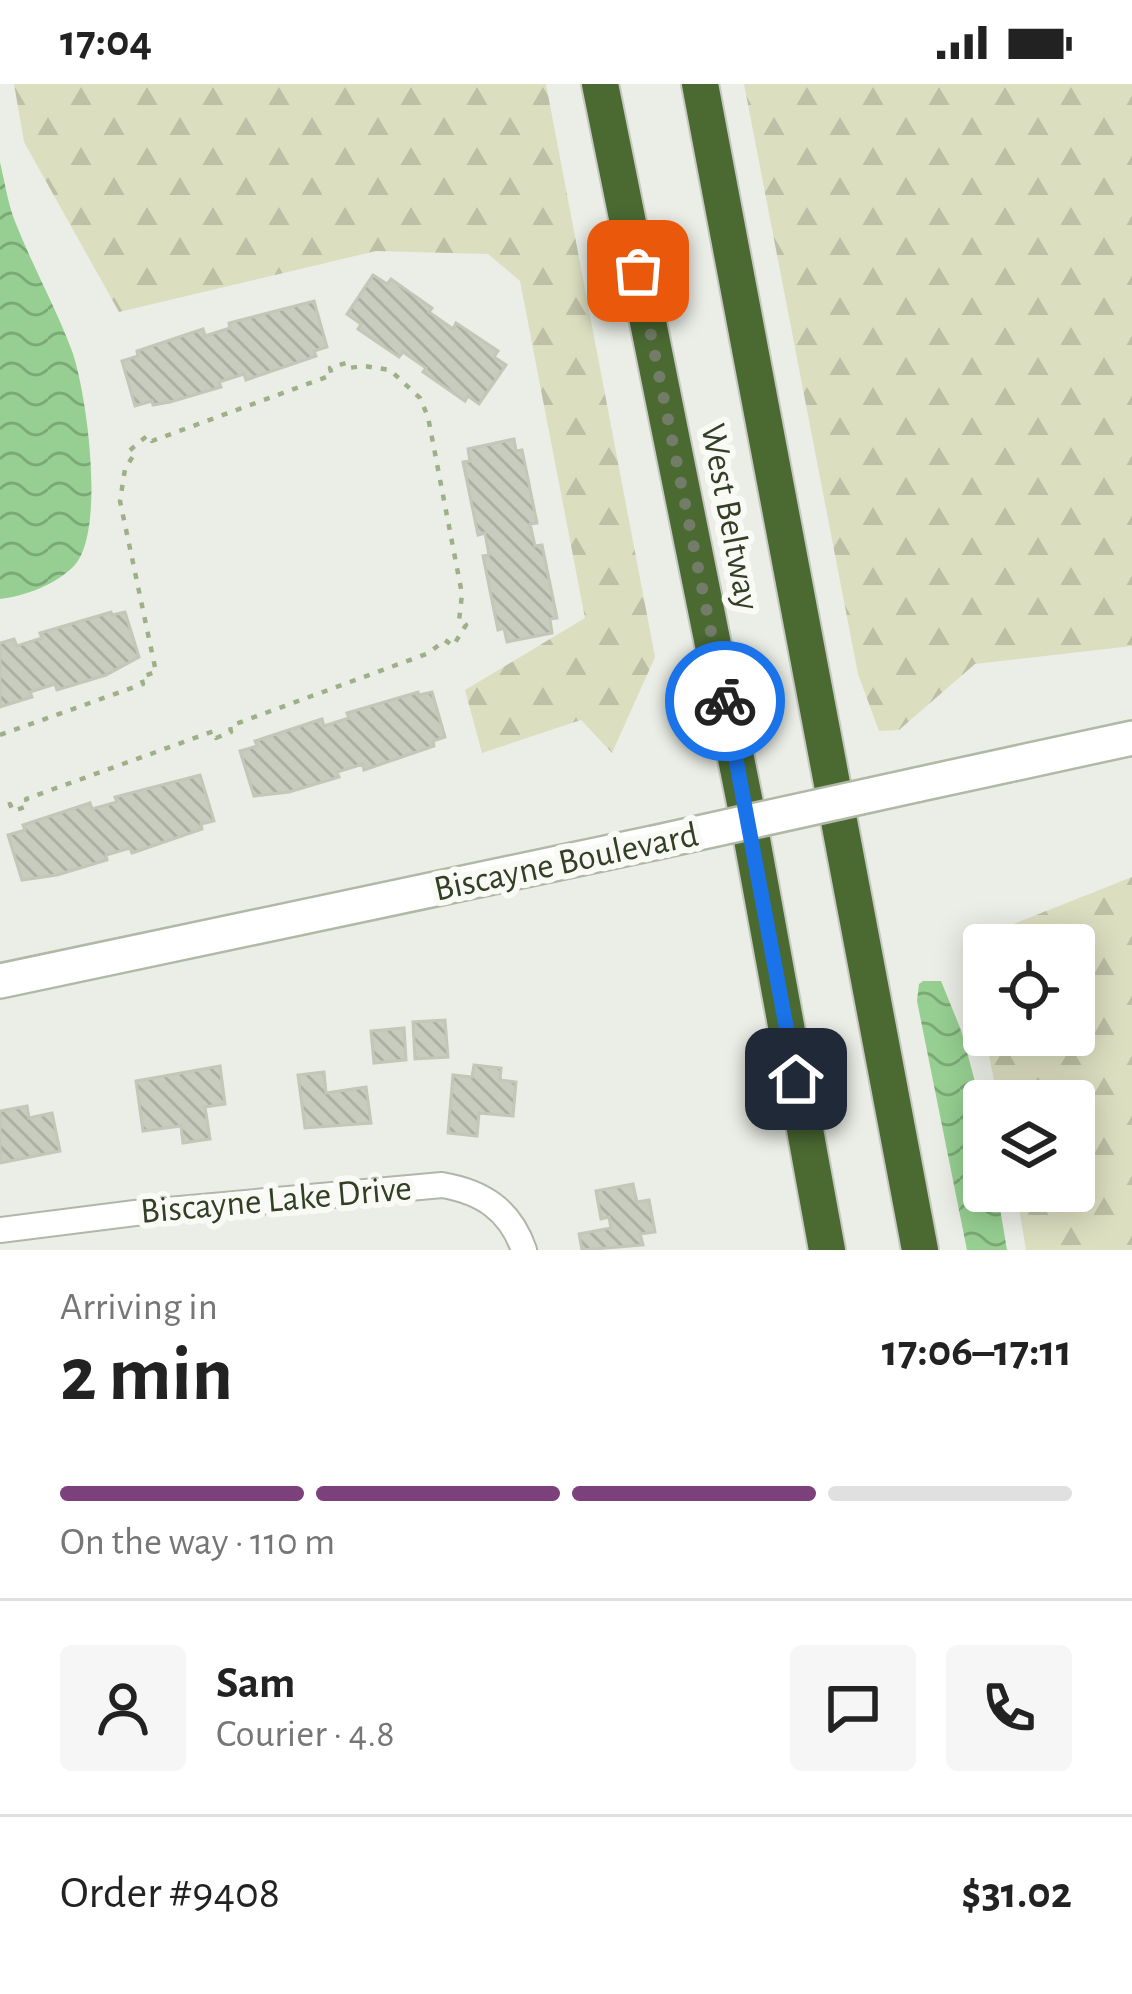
<!DOCTYPE html>
<meta charset="utf-8">
<style>
:root{--surface:#fff;--page:#f6f6f6;--text:#222;--muted:#767676;--line:#e0e0e0;--accent:#7c417c}
body{margin:0;font-family:"Alegreya Sans",sans-serif;background:var(--page);color:var(--text);height:100vh;display:flex;flex-direction:column;font-size:45px;white-space:nowrap}
*{box-sizing:border-box;margin:0}
p{font-size:39px;color:var(--muted)}
.icon{flex:none;width:66px;height:66px;fill:none;stroke:currentColor;stroke-width:2;stroke-linecap:round;stroke-linejoin:round}
.map{position:relative;height:1166px;overflow:hidden}
.panel{display:flex;flex-direction:column;background:var(--surface);flex:1}
.panel>*{flex:none}
.controls{position:absolute;left:963px;top:840px;display:grid;gap:24px}
.controls a{display:grid;place-items:center;width:132px;height:132px;border-radius:12px;background:var(--surface);box-shadow:0 6px 30px #0003;font-size:60px}
.pin{position:absolute;display:grid;place-items:center;width:102px;height:102px;color:#fff;margin:-51px;border-radius:24px;box-shadow:0 6px 18px #0006}
.courier{position:absolute;display:grid;place-items:center;width:120px;height:120px;margin:-60px;border:9px solid #1a73e8;border-radius:50%;background:#fff;color:#222;box-shadow:0 3px 15px #0007}
.head em{font-style:normal;font-weight:600}
.head div{display:flex;flex-direction:column-reverse}
.head{display:flex;align-items:center;justify-content:space-between;height:204px;padding:0 60px}
h1{font-size:78px;font-weight:600;line-height:90px}
.bar{display:grid;grid-template-columns:repeat(4,1fr);gap:18px 12px;align-content:center;height:144px;padding:0 60px}
.bar i{height:15px;border-radius:9px;background:var(--line)}
.bar .selected{background:var(--accent)}
.bar p{grid-column:span 4}
.line{display:flex;align-items:center;gap:30px;padding:0 60px;border-top:3px solid var(--line)}
.line div{flex:1}
.round{display:grid;place-items:center;flex:none;width:126px;height:126px;border-radius:12px;background:var(--page)}
.status{display:flex;justify-content:space-between;align-items:center;height:84px;padding:0 60px;background:var(--surface);direction:ltr}
.status svg{height:33px;fill:currentColor}
.map>svg:first-child{display:block}
</style>
<div class="status"><b>17:04</b><svg viewBox="0 0 49 12"><path d="M0 12V9h3v3zM5 12V6h3v6zM10 12V3h3v9zM15 12V0h3v12zM26 1h20v11H26zM47 4h2v5h-2z"/></svg></div>
<div class="map">
<svg width="1132" height="1166" viewBox="0 0 1132 1166">
<defs>
<pattern id="forest-firs" width="22" height="20" patternUnits="userSpaceOnUse" patternTransform="scale(3)"><rect width="22" height="20" fill="#dcdec0"/><path d="M5 1l3.5 6h-7zM16 11l3.5 6h-7z" fill="#bdc0a5"/></pattern>
<pattern id="water-waves" width="16" height="10" patternUnits="userSpaceOnUse" patternTransform="scale(3)"><rect width="16" height="10" fill="#96cf91"/><path d="M0 5q4-4 8 0t8 0" fill="none" stroke="#7ba976"/></pattern>
<pattern id="building-back-hatch" width="6" height="6" patternUnits="userSpaceOnUse" patternTransform="scale(3)"><rect width="6" height="6" fill="#c7ccbe"/><path d="M-1 5l2 2M0 0l6 6M5-1l2 2" fill="none" stroke="#abb0a3"/></pattern>
</defs>
<rect width="100%" height="100%" fill="#ebeee6"/>
<g fill="url(#forest-firs)">
<path d="M14 0H546L655 573 612 669 581 636 482 669 465 606 585 534 520 197 488 170 376 167 119 228 24 58Z"/>
<path d="M744 0H1132V562L975 580 899 646 879 647 858 590Z"/>
<path d="M1132 793V1166H1026L1016 1107H1074V1017H998L985 951H1074V861H984V949L966 859Z"/>
</g>
<g fill="url(#water-waves)">
<path d="M0 78C5 99 8 121 16 140 33 183 56 224 72 267 87 309 106 448 74 482 55 501 25 512 0 515Z"/>
<path d="M923 897H941L961 946 983 1027 984 1107H997L1007 1166H967L917 917 919 900Z"/>
</g>
<g fill="url(#building-back-hatch)" stroke="#c2c7b8" stroke-width="3">
<path d="M373 191 387 200 391 195 432 224 429 228 453 245 456 239 498 267 494 273 506 281 479 320 468 312 465 317 423 288 426 284 403 268 399 273 358 245 361 240 347 230Z"/>
<path d="M314 217 327 263 314 267 316 272 246 296 244 290 219 298 221 303 170 318 153 321 152 317 135 322 122 277 138 272 137 267 203 245 205 252 230 244 229 239Z"/>
<path d="M514 355 516 367 522 366 537 439 530 440 535 462 542 461 557 534 550 535 552 549 507 558 504 544 498 546 483 472 489 471 485 449 478 451 463 378 470 377 468 365Z"/>
<path d="M111 528 112 531 125 528 139 573 106 591 57 606 55 600 30 608 32 613 0 623V559L14 555 17 562 42 554 40 549Z"/>
<path d="M418 608 419 611 432 608 445 653 433 657 434 662 364 686 363 680 337 688 339 693 289 708 254 712 240 667 257 662 255 657 322 635 324 642 349 634 347 629Z"/>
<path d="M200 691 214 737 201 740 202 745 132 769 130 764 106 771 107 776 57 791 22 796 8 751 25 746 23 741 90 719 92 725 117 718 115 713Z"/>
<path d="M445 936 448 973 415 975 413 938Z"/>
<path d="M404 944 406 976 374 979 371 947Z"/>
<path d="M474 981 501 984 500 996 516 998 513 1032 479 1029 477 1052 448 1049 453 991 472 993Z"/>
<path d="M220 982 225 1020 205 1023 210 1055 183 1059 181 1042 143 1047 136 997Z"/>
<path d="M324 988 326 1009 366 1003 371 1039 305 1044 298 991Z"/>
<path d="M27 1022 29 1034 52 1029 60 1067 0 1079V1027Z"/>
<path d="M633 1100 637 1118 649 1116 655 1148 640 1150 643 1161 582 1166 579 1150 611 1144 609 1133 601 1135 596 1107Z"/>
</g>
<g fill="none" stroke-linecap="round" stroke-linejoin="round">
<g stroke="#b0b6a8" stroke-width="28">
<path id="street" d="M0 1146 135 1129 442 1101C483 1108 510 1126 524 1166"/>
</g>
<g stroke="#b0b9a5" stroke-width="38">
<g id="secondary">
<path d="M916 701 1132 654"/>
<path d="M0 897 653 759"/>
</g>
</g>
<g stroke="#c6c9c2" stroke-width="40">
<g id="highway">
<path d="M600 0 749 739 827 1166"/>
<path d="M700 0 920 1166"/>
</g>
</g>
<path stroke="#9eb088" stroke-width="4.5" stroke-dasharray="6 9" stroke-linecap="butt" d="M0 651 143 600 141 593 156 588 120 417 125 385 133 372 129 367 148 351 152 357 332 291 330 284 346 279 348 284 364 282 390 286 420 314 428 333 462 510 459 537 466 541 453 562 445 556 429 569 230 642 231 648 216 654 214 647 26 715 28 722 13 727 10 720 0 724"/>
<use href="#street" stroke="#fff" stroke-width="24"/>
<use href="#secondary" stroke="#fff" stroke-width="33"/>
<use href="#highway" stroke="#4b6a32" stroke-width="36"/>
<g stroke="#b0b9a5" stroke-width="38" stroke-linecap="butt">
<path id="secondary-bridge" d="M653 759 916 701"/>
</g>
<use href="#secondary-bridge" stroke="#fff" stroke-width="33"/>
</g>
<g fill="none" stroke-linecap="round" stroke-linejoin="round">
<path stroke="#737c69" stroke-width="12" stroke-dasharray="0 21.6" d="M638 187 725 617"/>
<path stroke="#1a73e8" stroke-width="15" d="M725 617 796 995"/>
</g>
<g text-anchor="middle" dominant-baseline="central" stroke-width="12" stroke-linejoin="round" paint-order="stroke">
<g font-size="36" fill="#323f25" stroke="#f9faf6">
<text transform="translate(730 433) rotate(79)">West Beltway</text>
<text transform="translate(566 778) rotate(-12)">Biscayne Boulevard</text>
<text transform="translate(276 1116) rotate(-5)">Biscayne Lake Drive</text>
</g>
</g>
</svg>
<div class="controls">
<a><svg class="icon" aria-label="locate" viewBox="0 0 24 24"><circle cx="12" cy="12" r="6"/><path d="M12 2v4M12 18v4M2 12h4M18 12h4"/></svg></a>
<a><svg class="icon" aria-label="layers" viewBox="0 0 24 24"><path d="M12 4l9 5-9 5-9-5zM3 14l9 5 9-5"/></svg></a>
</div>
<div class="pin" style="left:638px;top:187px;background:#ea580c"><svg class="icon" aria-label="bag" viewBox="0 0 24 24"><path d="M5 8h14l-1 12H6zM9 8a3 3 0 0 1 6 0"/></svg></div>
<div class="pin" style="left:796px;top:995px;background:#1f2937"><svg class="icon" aria-label="home" viewBox="0 0 24 24"><path d="M3 11l9-7 9 7M6 9v11h12V9"/></svg></div>
<div class="courier" style="left:725px;top:617px"><svg class="icon" aria-label="bike" viewBox="0 0 24 24"><circle cx="6" cy="16" r="4"/><circle cx="18" cy="16" r="4"/><path d="M6 16l4-8h5l3 8M10 8l3 8H6M13 5h3"/></svg></div>
</div>
<section class="panel">
<div class="head"><div><h1>2 min</h1><p>Arriving in</p></div><em>17:06–17:11</em></div>
<div class="bar"><i class="selected"></i><i class="selected"></i><i class="selected"></i><i></i><p>On the way · 110 m</p></div>
<div class="line" style="height:216px"><a class="round"><svg class="icon" aria-label="person" viewBox="0 0 24 24"><circle cx="12" cy="8" r="4"/><path d="M4 21q1-7 8-7t8 7"/></svg></a><div><b>Sam</b><p>Courier · 4.8</p></div><a class="round"><svg class="icon" aria-label="chat" viewBox="0 0 24 24"><path d="M4 5h16v11H9l-5 4z"/></svg></a><a class="round"><svg class="icon" aria-label="phone" viewBox="0 0 24 24"><path d="M5 4h4l2 5-3 2q2 4 5 5l2-3 5 2v4C11 20 4 13 5 4z"/></svg></a></div>
<div class="line" style="height:156px"><div>Order #9408</div><b>$31.02</b></div>
</section>
